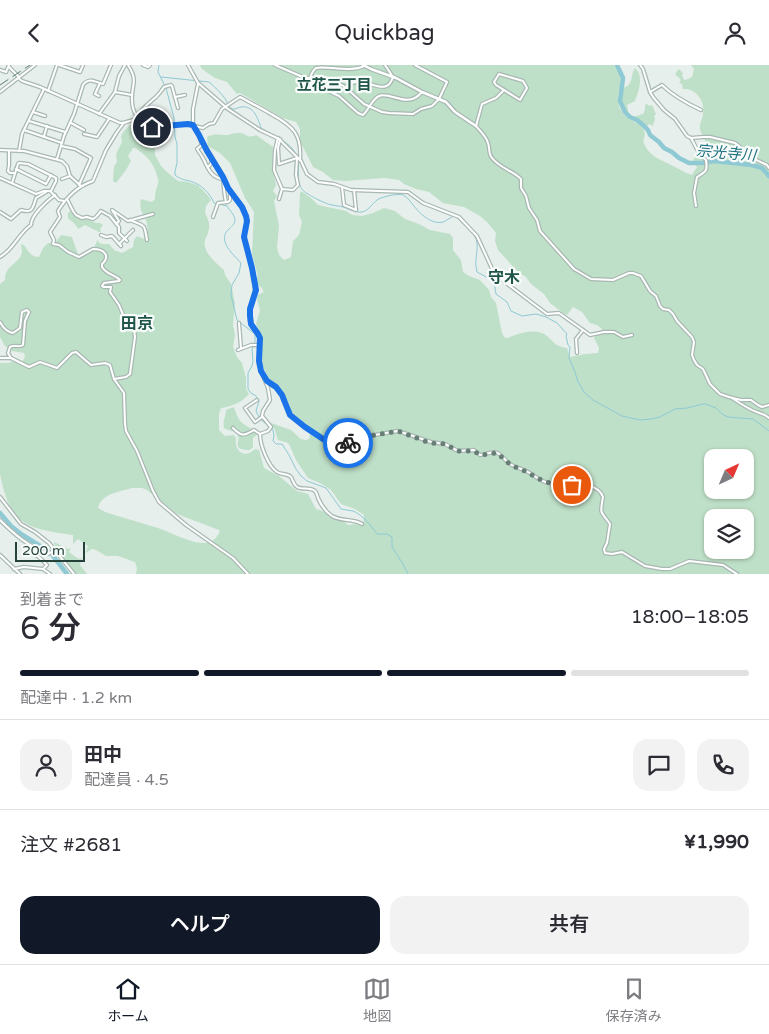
<!DOCTYPE html>
<html lang="ja">
<meta charset="utf-8">
<style>
:root{--surface:#fff;--page:#f2f2f3;--text:#2b2b33;--muted:#7c7c81;--line:#e1e1e2;--accent:#111827}
body{margin:0;font-family:"Varela Round","Noto Sans JP",sans-serif;background:var(--page);color:var(--text);height:100vh;display:flex;flex-direction:column;font-size:19px;white-space:nowrap}
*{box-sizing:border-box;margin:0}
p{font-size:16px;color:var(--muted)}
.icon{flex:none;width:28px;height:28px;fill:none;stroke:currentColor;stroke-width:2;stroke-linecap:round;stroke-linejoin:round}
.map{position:relative;height:509px;overflow:hidden}
.drawer{display:flex;flex-direction:column;background:var(--surface);flex:1}
.drawer>*{flex:none}
.needle{width:32px;rotate:44deg}
.buttons{position:absolute;left:704px;top:384px;display:grid;gap:10px}
.buttons a{display:grid;place-items:center;width:50px;height:50px;border-radius:10px;background:var(--surface);box-shadow:0 1px 4px #0004;font-size:25px}
.scale{position:absolute;left:15px;bottom:12px;width:70px;box-sizing:border-box;padding-left:5px;border:2px solid #24423a;border-top:0;font-size:14px;line-height:18px;white-space:nowrap;color:#24423a;-webkit-text-stroke:4px #f7fbf9;paint-order:stroke}
.pin{position:absolute;display:grid;place-items:center;width:42px;height:42px;color:#fff;margin:-21px;border:2px solid #fff;border-radius:50%;box-shadow:0 1px 5px #0007}
.courier{position:absolute;display:grid;place-items:center;width:50px;height:50px;margin:-25px;border:4px solid #1a73e8;border-radius:50%;background:#fff;color:#222;box-shadow:0 1px 6px #0007}
.summary em{font-style:normal;font-weight:600}
.summary div{display:flex;flex-direction:column-reverse}
.summary{display:flex;align-items:center;justify-content:space-between;height:85px;padding:0 20px}
h1{font-size:32px;font-weight:600;line-height:38px}
.bar{display:grid;grid-template-columns:repeat(4,1fr);gap:8px 5px;align-content:center;height:60px;padding:0 20px}
.bar i{height:6px;border-radius:4px;background:var(--line)}
.bar .on{background:var(--accent)}
.bar p{grid-column:span 4}
.line{display:flex;align-items:center;gap:12px;padding:0 20px;border-top:1px solid var(--line)}
.line div{flex:1}
.round{display:grid;place-items:center;flex:none;width:52px;height:52px;border-radius:15px;background:var(--page)}
.action{display:flex;gap:10px;margin-top:auto;padding:10px 20px}
.action a{flex:1;height:58px;border-radius:15px;background:var(--accent);color:#fff;font-size:20px;font-weight:600;line-height:58px;text-align:center}
.action a+a{background:var(--page);color:var(--text)}
header{display:flex;justify-content:space-between;align-items:center;height:65px;padding:0 20px;background:var(--surface);font-size:22px;font-weight:600}
.menu{display:flex;justify-content:space-around;align-items:center;height:70px;border-top:1px solid var(--line);background:var(--surface);font-size:14px;color:var(--muted)}
.menu a{display:grid;justify-items:center;gap:2px}
.menu .on{color:var(--accent)}
.map>svg:first-child{display:block}
</style>
<header><svg class="icon" aria-label="back" viewBox="0 0 24 24"><path d="M15 5l-7 7 7 7"/></svg>Quickbag<svg class="icon" aria-label="person" viewBox="0 0 24 24"><circle cx="12" cy="8" r="4"/><path d="M4 21q1-7 8-7t8 7"/></svg></header>
<div class="map">
<svg width="769" height="509" viewBox="0 0 769 509">
<rect width="100%" height="100%" fill="#e6efeb"/>
<g fill="#bfe0c8" fill-rule="evenodd">
<path d="M200 0H614C616 3 619 7 620 10 623 24 612 33 623 48 631 59 651 58 643 76 649 92 660 94 673 101 680 104 685 108 692 110L697 102 693 95C695 93 696 90 697 88 701 84 703 84 705 79 706 72 701 70 700 64 699 58 703 54 703 48 705 36 696 23 683 24L682 19 679 18 681 15 675 9 679 4 683 8 682 10 684 15 688 14 692 12 694 4 691 0H769V509H136L137 503 135 497 118 491H106L96 485 92 484 86 488V486L88 481 78 474 73 479V470H72C24 463 10 459 0 409V298C7 298 11 299 16 293L23 296 25 292 24 288 12 286 5 281 0 272V219L5 215C5 199 20 199 22 187 22 185 21 182 21 179L24 180C28 186 31 192 39 192L43 183 48 178H55L61 170 72 172 78 189 81 190 93 185 97 176 98 175 99 178 103 179H109L114 185 122 188 133 182 134 175 137 171 144 174 147 172C147 168 148 163 147 159 145 148 138 148 141 134L152 137 155 134C155 125 156 126 158 119 159 116 158 114 157 111 154 98 146 90 135 83H133L128 91 131 96 126 105 116 118 113 116 114 101 117 97 116 89 122 77 121 71 124 66 132 58 139 57 148 62 152 67 155 78V90L161 101 168 108 178 116 188 117 197 120 202 124 209 132 211 135 206 141 205 148C208 154 211 159 208 167 208 170 206 172 205 175 202 187 216 198 224 205L225 210 231 219 235 238 233 260 235 270 233 282 237 292 242 298 246 313V324L249 329C243 337 230 342 221 343L219 349V365L225 371 234 370 236 373C234 387 245 394 255 384L259 385 264 403 279 411 297 426 308 429 316 444 338 451 348 460 355 459 363 461 364 450 355 444 341 439 331 425 320 418 308 413 296 395 290 381 288 378 278 375 275 365 270 359 271 358 291 365 301 374 306 375 309 374 310 369 291 347 289 338 276 319 270 316 260 296 262 289V275L256 259 260 245 257 234 258 230 264 227 261 222 256 219 255 214 258 211 252 189 254 147 245 133 230 98 221 89 208 81 207 72C215 68 219 70 228 70 232 69 237 67 240 68 248 69 246 74 256 70L273 82C272 95 273 107 276 120L273 126 277 131 274 136 279 161 277 182 279 190 284 195 291 192 293 176 299 170 302 157 299 150 300 128 301 126 311 133 318 140 346 146 352 150 362 151 373 148 384 143 395 146 405 154 419 159 430 165 450 169 453 173V185L461 195 463 207 469 211 480 215 489 225 491 232 496 238 502 268 504 272 507 273C519 269 535 262 547 271 555 278 555 281 567 283L570 292 585 289 598 288 599 283 594 273 597 267 601 266 602 264 597 260 590 258 582 247 573 242 567 250 563 248 550 238 544 229 531 219 526 212 518 207 498 185 495 176 496 168 487 157 480 151 464 142 443 138 429 127 416 124 404 119 399 115 384 113 345 116 333 115 323 107 313 102 300 76V64L296 57 283 53 240 28 237 29 227 17 215 13 206 7 201 3ZM712 392H745V425H712ZM132 423H142L147 425 177 449 219 465 220 466C217 473 213 477 206 478 192 479 174 469 161 464 143 458 123 453 105 447L98 443C102 428 119 427 132 423ZM712 452H745V485H712Z"/>
<path d="M635 3C644 10 639 26 635 36L627 40 629 50H628C621 37 620 37 623 23 634 20 630 11 635 3Z"/>
<path d="M647 39 649 41 652 40 656 49 654 51 655 54 653 61 649 59 647 62 633 52 643 49 645 45V40Z"/>
<path d="M70 146C76 152 79 152 86 154 92 156 94 158 100 158L103 160 100 164 101 167H99L85 160 78 164C77 162 76 161 75 159 70 154 67 156 68 148Z"/>
<path d="M234 342C240 362 244 357 258 369L253 373V382L250 385C228 385 244 375 236 368 233 365 228 366 224 363 222 356 226 352 226 345Z"/>
<path d="M54 477 68 484 71 483 69 487 77 493 81 494 84 491 81 496 80 500 87 509H75L55 481Z"/>
</g>
<g fill="none" stroke-linecap="round" stroke-linejoin="round">
<g stroke="#8ec9d4" stroke-width="1">
<path d="M159 0 158 7 166 23 174 53 175 72 177 79V98L175 106V110C180 114 184 115 190 116 202 120 209 127 214 138L227 141C229 145 235 150 235 155 235 159 231 162 228 165 217 176 234 190 241 198L239 208 232 220 231 230 237 255 255 269V277L252 284 253 296 252 301 248 308V324L251 328 256 331 259 336 256 346 260 354 265 358 273 365 274 370 273 376 276 379H282L289 390 296 404 301 411 307 416 326 423 341 444C345 445 349 445 353 446 363 450 371 461 377 469H387L392 472V482L403 499 408 509"/>
<path d="M161 12 209 17C214 21 223 30 226 35 228 39 226 39 230 42 234 46 236 43 241 42 254 40 258 54 261 63 273 70 291 77 297 91 302 102 292 121 308 129 314 133 326 139 332 140 336 141 340 141 343 142 349 144 356 148 362 147 368 146 372 139 377 135 381 132 398 128 403 130 408 132 411 138 414 141 420 149 432 160 443 157 446 156 450 153 453 151L456 152C462 158 477 169 477 178 478 189 474 194 477 207L490 214 494 217 496 229 507 237 511 246 522 251 536 249 546 252 557 258 567 269 566 271 568 280 570 282 569 293 575 307 578 317 584 327 593 335 622 351 640 355 651 354 660 352 675 344 687 343 703 339H706L716 343 722 349 728 352 753 354 769 366"/>
</g>
<g stroke="#8ec9d4" stroke-width="4.5">
<path d="M617 0 623 13 620 36 625 47 630 52 637 55 643 60 648 65 650 70 659 77 664 83 672 87 679 93 689 98H702L714 96 752 100 762 103 769 111"/>
<path d="M0 448 11 461 21 469 50 487 67 509"/>
</g>
<g stroke="#a8b8b2" stroke-width="4.5">
<g id="minor">
<path d="M59 0 80 7 83 0"/>
<path d="M128 0C139 17 131 19 132 36 132 41 134 47 137 52"/>
<path d="M143 0 148 2 150 0"/>
<path d="M188 0 198 18 228 44 260 65 279 74 301 96 307 109 318 117 334 119 351 125 408 127 423 138 459 152 477 171 494 208 510 221 547 249 559 248 590 270 604 267H614L623 272 632 270"/>
<path d="M275 0 305 13H322L338 18 345 22 364 39 382 47 389 48 413 49 421 44 432 41 439 34 447 17 415 0"/>
<path d="M640 0 643 4 650 27 653 32 664 45 675 54 687 71 691 73 700 90 706 95C708 107 705 107 697 112L694 128 696 141"/>
<path d="M9 2 19 12"/>
<path d="M0 5 6 7 9 0"/>
<path d="M499 9 523 16 527 23 520 35 496 20 494 17Z"/>
<path d="M18 13 22 16 40 22 120 58C127 59 133 52 141 55 145 56 148 60 152 62L186 59 203 63 209 59 214 58 222 44 240 32C251 38 261 43 271 49 293 61 302 69 300 95"/>
<path d="M310 13C311 10 313 5 316 3 325 0 350 8 364 1"/>
<path d="M317 13 316 20 339 31 358 48 363 50C369 45 371 35 379 31 390 26 407 44 421 28"/>
<path d="M198 19 193 44V60L223 111 228 123 243 142 246 151 247 157 244 172 252 203 255 225 250 244V256L253 263 258 269 260 273 259 300 263 311 268 323 270 335 263 346 262 351 271 362 268 366 260 369"/>
<path d="M345 22C348 20 353 17 357 17 370 15 387 32 393 12L385 0"/>
<path d="M504 25 496 33 482 39 476 61C480 66 486 71 488 78 490 83 488 88 492 93 501 104 512 105 521 114V123L526 131 529 143 537 155 540 166 574 204 591 214 613 215 629 208H633L641 211 650 226 656 231 660 241 663 244 669 245 673 249 677 256 692 272 694 277 692 290 694 295 697 300 703 304 710 319 720 329 729 332 741 335H751L758 340 762 342 769 340"/>
<path d="M48 26 57 0"/>
<path d="M0 27 35 0"/>
<path d="M115 27 132 30"/>
<path d="M650 27 662 20C673 31 686 38 701 45"/>
<path d="M99 31 95 29 100 18"/>
<path d="M175 32 185 30"/>
<path d="M33 47 45 51"/>
<path d="M99 49 115 27 119 11 125 0"/>
<path d="M136 54C140 45 149 38 156 32 159 29 162 25 164 22L171 20 172 21 178 43"/>
<path d="M29 56 65 67"/>
<path d="M71 58 84 65"/>
<path d="M24 65 62 78"/>
<path d="M198 68 202 80 197 84C200 88 202 91 204 95 208 104 212 113 223 114"/>
<path d="M84 69 97 72 109 54"/>
<path d="M44 71 47 61"/>
<path d="M278 73 275 85 274 105 282 124 279 134"/>
<path d="M691 73 703 72H710L735 78 739 81 748 91 767 100 769 103"/>
<path d="M280 74 278 83 279 99 297 93"/>
<path d="M61 81 75 84 91 93 79 120"/>
<path d="M0 85 24 86 62 96 67 101 70 111 81 121"/>
<path d="M9 86V100L8 106 10 108H14"/>
<path d="M19 86 22 69 44 24"/>
<path d="M57 94 64 71 74 49 83 20C89 12 95 17 103 19L111 0"/>
<path d="M208 102 211 99 212 94"/>
<path d="M16 104 46 119 51 110"/>
<path d="M0 113 36 129 44 126H50L59 135 64 136"/>
<path d="M62 114 70 111"/>
<path d="M223 114C224 122 224 129 226 137"/>
<path d="M12 118 18 99 19 98 28 99 56 113V116L51 126"/>
<path d="M342 122 344 140 356 145 354 125"/>
<path d="M282 124 293 125 298 120 296 110 297 93"/>
<path d="M67 134 73 146 76 150 82 153 87 152 93 154 96 152 101 146 110 151 119 162V168L127 176"/>
<path d="M0 147 11 154 21 145C33 149 33 142 36 133L46 127"/>
<path d="M213 152 218 138 228 137 230 135V125"/>
<path d="M130 155C146 162 144 158 147 175"/>
<path d="M116 159 119 156 112 145 128 156 153 149"/>
<path d="M101 170 106 172 112 171 121 181"/>
<path d="M119 179 133 165"/>
<path d="M0 192C14 184 18 169 31 160 31 150 47 136 55 130"/>
<path d="M0 257C3 263 7 267 13 268L20 263 22 247 27 245 29 247 25 256 23 280C19 283 14 279 10 282L8 288 11 293"/>
<path d="M239 258 241 283"/>
<path d="M238 285 251 280H260"/>
<path d="M577 288 576 274 583 265"/>
<path d="M0 293H11L29 302 40 297 57 303 72 288 76 287 91 300 105 298 110 300 114 314 124 328 125 359 126 366 137 386 153 426 159 437 186 460 233 493 248 509"/>
<path d="M261 306 267 316 274 320 282 330 290 350 305 362 332 380 336 381 342 380 357 373 398 366 431 377 445 379 458 386 474 385 480 390C484 390 490 387 495 387 501 388 505 396 510 399 516 403 523 404 528 407 535 411 541 417 549 418 565 422 596 413 603 432 600 450 600 445 610 459L607 478 604 484 605 488 612 489 622 487 645 501 662 504H670L689 496 723 500 737 509"/>
<path d="M114 314 126 312 130 309 135 272 133 256 124 252 119 240 110 227 111 222H104L102 221 104 218 119 216 120 215C114 209 107 210 102 202V199C111 191 104 184 93 184L79 192 68 187 59 180 53 179 54 175 50 167 60 152 58 146C66 133 78 121 93 116L106 85 117 67 123 59"/>
<path d="M732 333C738 337 744 341 750 344 756 348 764 348 769 353"/>
<path d="M257 335 245 343 255 357 262 352"/>
<path d="M233 363C242 372 243 371 254 365L260 369C260 380 268 401 277 407 281 410 287 408 291 412 293 415 293 419 297 422 302 425 310 422 315 426 317 428 317 430 318 433 321 440 326 447 332 451 342 457 352 453 362 459"/>
<path d="M0 432 21 459 35 467 49 478 74 509"/>
<path d="M0 455C15 470 28 481 48 489L55 485"/>
<path d="M36 484 34 489 39 492 47 500 44 503"/>
<path d="M0 490 20 509"/>
<path d="M14 504 24 502 43 504 50 509"/>
</g>
</g>
<g stroke="#a8b8b2" stroke-width="5">
<path id="tertiary" d="M363 0 371 4 396 13 422 27 446 37 455 47 476 61"/>
</g>
<use href="#minor" stroke="#fff" stroke-width="2"/>
<use href="#tertiary" stroke="#fff" stroke-width="2.5"/>
<path stroke="#5f7d75" stroke-width="1" stroke-dasharray="10 5" stroke-linecap="butt" d="M0 20 30 0"/>
</g>
<g fill="none" stroke-linecap="round" stroke-linejoin="round">
<path stroke="#687f78" stroke-width="5" stroke-dasharray="0 9" d="M348 378 357 373 398 366 430 378 445 379 458 386H474L480 390 497 388 511 400 527 407 543 416 558 420H572"/>
<path stroke="#1a73e8" stroke-width="6" d="M152 62 188 59 193 60 199 70 207 86 223 112 228 123 242 142 246 151 247 156 244 172 252 203 256 225 250 244V251L251 259 258 269 260 273 259 296 261 306 267 316 276 322 282 330 290 350 305 362 332 380 338 381 348 378"/>
</g>
<g text-anchor="middle" dominant-baseline="central" stroke-width="4.5" stroke-linejoin="round" paint-order="stroke">
<g font-size="15" font-weight="bold" fill="#1f5548" stroke="#f7fbf9">
<text x="334" y="20">立花三丁目</text>
</g>
<g font-size="15" font-style="italic" fill="#1c6f80" stroke="#f7fbf9">
<text transform="translate(726 88) rotate(5)">宗光寺川</text>
</g>
<g font-size="16" font-weight="bold" fill="#1f5548" stroke="#f7fbf9">
<text x="504" y="213">守木</text>
<text x="137" y="259">田京</text>
</g>
</g>
</svg>
<div class="buttons">
<a><svg class="needle" viewBox="-14 -14 28 28"><path d="M0-13l5 13h-10z" fill="#e53935"/><path d="M0 13l5-13h-10z" fill="#7c7c81"/></svg></a>
<a><svg class="icon" aria-label="layers" viewBox="0 0 24 24"><path d="M12 4l9 5-9 5-9-5zM3 14l9 5 9-5"/></svg></a>
</div>
<div class="scale">200 m</div>
<div class="pin" style="left:572px;top:420px;background:#ea580c"><svg class="icon" aria-label="bag" viewBox="0 0 24 24"><path d="M5 8h14l-1 12H6zM9 8a3 3 0 0 1 6 0"/></svg></div>
<div class="pin" style="left:152px;top:62px;background:#1f2937"><svg class="icon" aria-label="home" viewBox="0 0 24 24"><path d="M3 11l9-7 9 7M6 9v11h12V9"/></svg></div>
<div class="courier" style="left:348px;top:378px"><svg class="icon" aria-label="bike" viewBox="0 0 24 24"><circle cx="6" cy="16" r="4"/><circle cx="18" cy="16" r="4"/><path d="M6 16l4-8h5l3 8M10 8l3 8H6M13 5h3"/></svg></div>
</div>
<section class="drawer">
<div class="summary"><div><h1>6 分</h1><p>到着まで</p></div><em>18:00–18:05</em></div>
<div class="bar"><i class="on"></i><i class="on"></i><i class="on"></i><i></i><p>配達中 · 1.2 km</p></div>
<div class="line" style="height:90px"><a class="round"><svg class="icon" aria-label="person" viewBox="0 0 24 24"><circle cx="12" cy="8" r="4"/><path d="M4 21q1-7 8-7t8 7"/></svg></a><div><b>田中</b><p>配達員 · 4.5</p></div><a class="round"><svg class="icon" aria-label="chat" viewBox="0 0 24 24"><path d="M4 5h16v11H9l-5 4z"/></svg></a><a class="round"><svg class="icon" aria-label="phone" viewBox="0 0 24 24"><path d="M5 4h4l2 5-3 2q2 4 5 5l2-3 5 2v4C11 20 4 13 5 4z"/></svg></a></div>
<div class="line" style="height:65px"><div>注文 #2681</div><b>¥1,990</b></div>
<div class="action"><a>ヘルプ</a><a>共有</a></div>
</section>
<nav class="menu">
<a class="on"><svg class="icon" aria-label="home" viewBox="0 0 24 24"><path d="M3 11l9-7 9 7M6 9v11h12V9"/></svg>ホーム</a>
<a><svg class="icon" aria-label="map" viewBox="0 0 24 24"><path d="M3 6l6-2 6 2 6-2v14l-6 2-6-2-6 2zM9 4v14M15 6v14"/></svg>地図</a>
<a><svg class="icon" aria-label="saved" viewBox="0 0 24 24"><path d="M7 4h10v16l-5-4-5 4z"/></svg>保存済み</a>
</nav>
